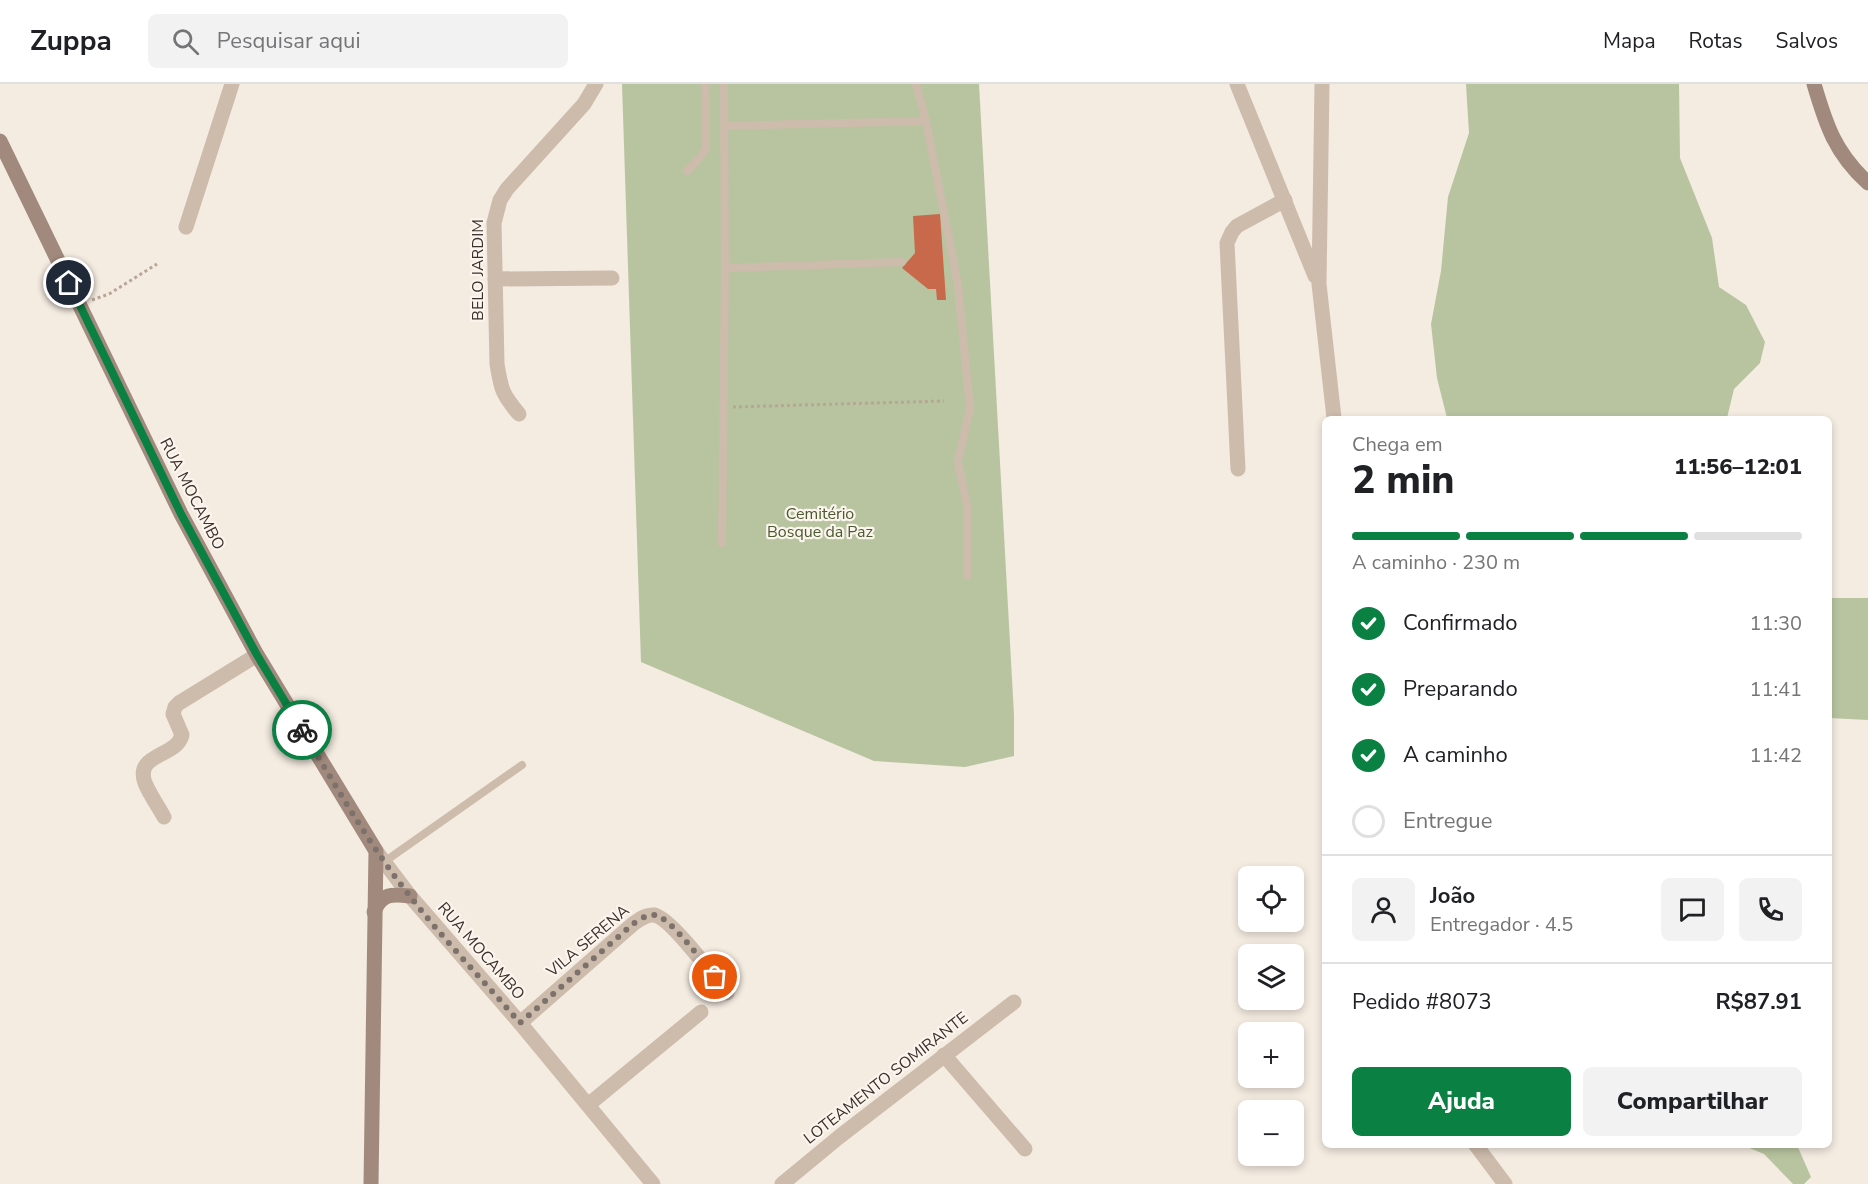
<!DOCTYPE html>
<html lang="pt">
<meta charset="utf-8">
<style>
:root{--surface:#fff;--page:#f2f2f2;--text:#202124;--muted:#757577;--line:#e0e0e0;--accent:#0b8043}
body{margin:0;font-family:"Nunito Sans",sans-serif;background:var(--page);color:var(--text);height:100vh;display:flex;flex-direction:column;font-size:22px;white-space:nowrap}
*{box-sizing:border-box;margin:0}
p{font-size:20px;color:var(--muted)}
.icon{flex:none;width:33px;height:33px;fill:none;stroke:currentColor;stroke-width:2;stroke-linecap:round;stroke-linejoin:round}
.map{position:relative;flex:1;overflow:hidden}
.sheet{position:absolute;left:1322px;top:332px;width:510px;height:732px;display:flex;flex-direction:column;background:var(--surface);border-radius:9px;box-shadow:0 3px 9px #0003}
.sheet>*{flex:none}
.controls{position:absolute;left:1238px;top:782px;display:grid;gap:12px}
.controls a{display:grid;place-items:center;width:66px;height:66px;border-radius:9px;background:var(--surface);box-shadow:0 3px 9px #0003;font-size:30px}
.pin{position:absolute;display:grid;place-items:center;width:51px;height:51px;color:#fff;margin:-26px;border:3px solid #fff;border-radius:50%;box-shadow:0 2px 6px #0007}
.courier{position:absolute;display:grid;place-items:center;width:60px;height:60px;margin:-30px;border:4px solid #0b8043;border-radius:50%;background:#fff;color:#222;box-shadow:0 2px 8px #0007}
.headline em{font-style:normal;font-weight:800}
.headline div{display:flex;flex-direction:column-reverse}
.headline{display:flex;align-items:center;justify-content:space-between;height:102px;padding:0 30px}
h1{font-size:39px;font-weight:800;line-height:45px}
.bar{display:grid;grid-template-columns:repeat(4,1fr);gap:9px 6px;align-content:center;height:72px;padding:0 30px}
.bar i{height:8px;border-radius:4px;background:var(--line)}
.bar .current{background:var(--accent)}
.bar p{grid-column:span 4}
.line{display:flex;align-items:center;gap:15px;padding:0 30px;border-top:2px solid var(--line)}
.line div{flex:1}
.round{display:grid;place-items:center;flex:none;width:63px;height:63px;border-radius:9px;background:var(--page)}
ol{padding:0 30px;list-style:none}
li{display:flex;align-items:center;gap:18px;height:66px}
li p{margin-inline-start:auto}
li .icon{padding:6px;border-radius:50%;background:var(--accent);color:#fff;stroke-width:4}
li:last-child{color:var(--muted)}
li i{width:33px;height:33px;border:3px solid var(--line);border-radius:50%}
.primary-button{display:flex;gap:12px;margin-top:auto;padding:12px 30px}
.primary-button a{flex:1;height:69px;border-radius:9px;background:var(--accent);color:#fff;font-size:24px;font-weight:800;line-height:69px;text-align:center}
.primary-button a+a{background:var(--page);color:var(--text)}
header{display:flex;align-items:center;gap:36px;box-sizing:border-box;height:84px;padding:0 30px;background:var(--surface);border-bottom:2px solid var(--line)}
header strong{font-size:28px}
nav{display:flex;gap:33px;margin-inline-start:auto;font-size:21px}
.search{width:420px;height:54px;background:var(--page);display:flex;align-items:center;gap:15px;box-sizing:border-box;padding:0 21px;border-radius:9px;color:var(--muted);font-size:22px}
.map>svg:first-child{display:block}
</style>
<header>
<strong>Zuppa</strong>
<div class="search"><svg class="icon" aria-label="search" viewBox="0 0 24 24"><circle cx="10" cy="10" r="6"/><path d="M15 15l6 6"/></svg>Pesquisar aqui</div>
<nav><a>Mapa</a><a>Rotas</a><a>Salvos</a></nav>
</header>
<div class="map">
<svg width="1868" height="1100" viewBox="0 0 1868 1100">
<rect width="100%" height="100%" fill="#f4ebe1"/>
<g fill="#b8c4a0">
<path d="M622 0H979L1014 631V672L965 683 874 677 641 578Z"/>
<path d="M1466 0H1679L1680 74 1712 154 1719 203 1746 221 1765 258 1760 279 1734 305 1727 334H1447L1437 294 1431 240 1441 187 1448 113 1469 49Z"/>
<path d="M1829 514H1868V636L1829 634Z"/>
<path d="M1742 1061H1797L1811 1093 1804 1100H1793L1764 1070Z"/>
</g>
<path fill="#c8694b" d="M940 130 946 216H937L936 205H928L902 184 915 169 913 132Z"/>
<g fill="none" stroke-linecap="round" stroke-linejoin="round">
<g stroke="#b9a596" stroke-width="3" stroke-dasharray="3 3" stroke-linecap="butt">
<path d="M92 216 109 210 157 180"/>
<path d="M733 323 944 317"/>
</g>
<g stroke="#cdbbac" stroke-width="8">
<path d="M916 0 926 37 958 201 970 324 958 378 967 421V492"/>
<path d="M725 42 926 37"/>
<path d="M687 87 702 71 706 64 705 0"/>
<path d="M725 184 902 178"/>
<path d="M722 459 725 184 724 0"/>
<path d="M384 778 522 681"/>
</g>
<g stroke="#cdbbac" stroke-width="15">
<path d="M1237 0 1315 192"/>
<path d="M1322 0 1319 200 1334 334"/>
<path d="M186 143 232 0"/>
<path d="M495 195 612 194"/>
<path d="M519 330C502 310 501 305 497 280L494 139 500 116 507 105 584 20 596 0"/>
<path d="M1238 385 1227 159 1232 148 1237 142 1285 116"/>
<path d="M164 733C158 722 150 711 145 699 134 669 177 673 182 651L173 630 175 623 179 619 257 571"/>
<path d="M376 767 410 812 520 939 653 1100"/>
<path d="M520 939 633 840C639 836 646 830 654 831 670 833 715 894 727 909"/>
<path d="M944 971 1025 1065"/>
<path d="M588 1021 701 928"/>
<path d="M1475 1060 1505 1100"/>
<path d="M782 1100 839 1053 1014 918"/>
</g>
<g stroke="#a18a7d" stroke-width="15">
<path d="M1814 0C1826 41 1835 69 1868 99"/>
<path d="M0 57 181 430 257 571 376 767 371 1100"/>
<path d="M374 828C381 809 392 810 410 812"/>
</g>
</g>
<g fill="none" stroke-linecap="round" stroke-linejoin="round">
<path stroke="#7c716b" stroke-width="6" stroke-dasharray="0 10.8" d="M302 646C336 702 368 759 409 811 443 855 483 896 520 939L633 840C639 836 647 830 655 831 670 833 704 880 715 893"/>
<path stroke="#0b8043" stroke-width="8" d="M69 199 181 430 257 571 302 646"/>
</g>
<g text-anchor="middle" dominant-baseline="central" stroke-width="4.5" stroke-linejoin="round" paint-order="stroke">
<g font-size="16" fill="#3b302b" stroke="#fbf5ee">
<text transform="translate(478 186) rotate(-90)">BELO JARDIM</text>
<text transform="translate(192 410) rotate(63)">RUA MOCAMBO</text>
<text transform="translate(588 857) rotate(-40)">VILA SERENA</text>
<text transform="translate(481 867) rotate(49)">RUA MOCAMBO</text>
<text transform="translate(886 994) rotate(-38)">LOTEAMENTO SOMIRANTE</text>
</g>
<g font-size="16" fill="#4a5a2e" stroke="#fbf5ee">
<text x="820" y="430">Cemitério<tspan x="820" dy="18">Bosque da Paz</tspan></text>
</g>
</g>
</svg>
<div class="controls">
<a><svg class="icon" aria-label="locate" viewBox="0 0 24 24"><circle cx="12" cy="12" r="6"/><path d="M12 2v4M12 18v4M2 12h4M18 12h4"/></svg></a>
<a><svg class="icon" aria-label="layers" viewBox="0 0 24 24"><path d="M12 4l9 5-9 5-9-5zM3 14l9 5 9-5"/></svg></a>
<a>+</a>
<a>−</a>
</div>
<div class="pin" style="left:715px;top:893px;background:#ea580c"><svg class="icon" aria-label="bag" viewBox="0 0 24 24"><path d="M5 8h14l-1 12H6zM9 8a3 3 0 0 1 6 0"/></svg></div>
<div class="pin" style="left:69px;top:199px;background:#1f2937"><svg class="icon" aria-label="home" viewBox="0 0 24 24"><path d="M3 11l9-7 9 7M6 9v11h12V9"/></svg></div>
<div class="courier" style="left:302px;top:646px"><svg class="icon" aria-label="bike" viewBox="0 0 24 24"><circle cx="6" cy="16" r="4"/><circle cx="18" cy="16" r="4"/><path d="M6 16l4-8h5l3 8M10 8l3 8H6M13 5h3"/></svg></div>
<section class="sheet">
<div class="headline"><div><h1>2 min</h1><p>Chega em</p></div><em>11:56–12:01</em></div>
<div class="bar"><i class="current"></i><i class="current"></i><i class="current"></i><i></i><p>A caminho · 230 m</p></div>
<ol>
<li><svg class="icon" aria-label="check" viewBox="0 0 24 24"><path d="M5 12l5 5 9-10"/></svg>Confirmado<p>11:30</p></li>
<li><svg class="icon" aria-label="check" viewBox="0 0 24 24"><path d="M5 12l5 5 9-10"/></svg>Preparando<p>11:41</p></li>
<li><svg class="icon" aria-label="check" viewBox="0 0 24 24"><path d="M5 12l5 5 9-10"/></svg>A caminho<p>11:42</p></li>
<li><i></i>Entregue</li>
</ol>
<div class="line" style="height:108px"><a class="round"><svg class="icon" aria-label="person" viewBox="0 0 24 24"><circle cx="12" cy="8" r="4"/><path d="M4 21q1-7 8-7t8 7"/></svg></a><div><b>João</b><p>Entregador · 4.5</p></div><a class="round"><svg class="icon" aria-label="chat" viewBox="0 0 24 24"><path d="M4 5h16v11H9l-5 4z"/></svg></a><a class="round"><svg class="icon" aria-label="phone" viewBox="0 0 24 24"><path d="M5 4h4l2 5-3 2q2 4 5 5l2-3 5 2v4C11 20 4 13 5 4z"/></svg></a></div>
<div class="line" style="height:78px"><div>Pedido #8073</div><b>R$87.91</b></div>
<div class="primary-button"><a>Ajuda</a><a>Compartilhar</a></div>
</section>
</div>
